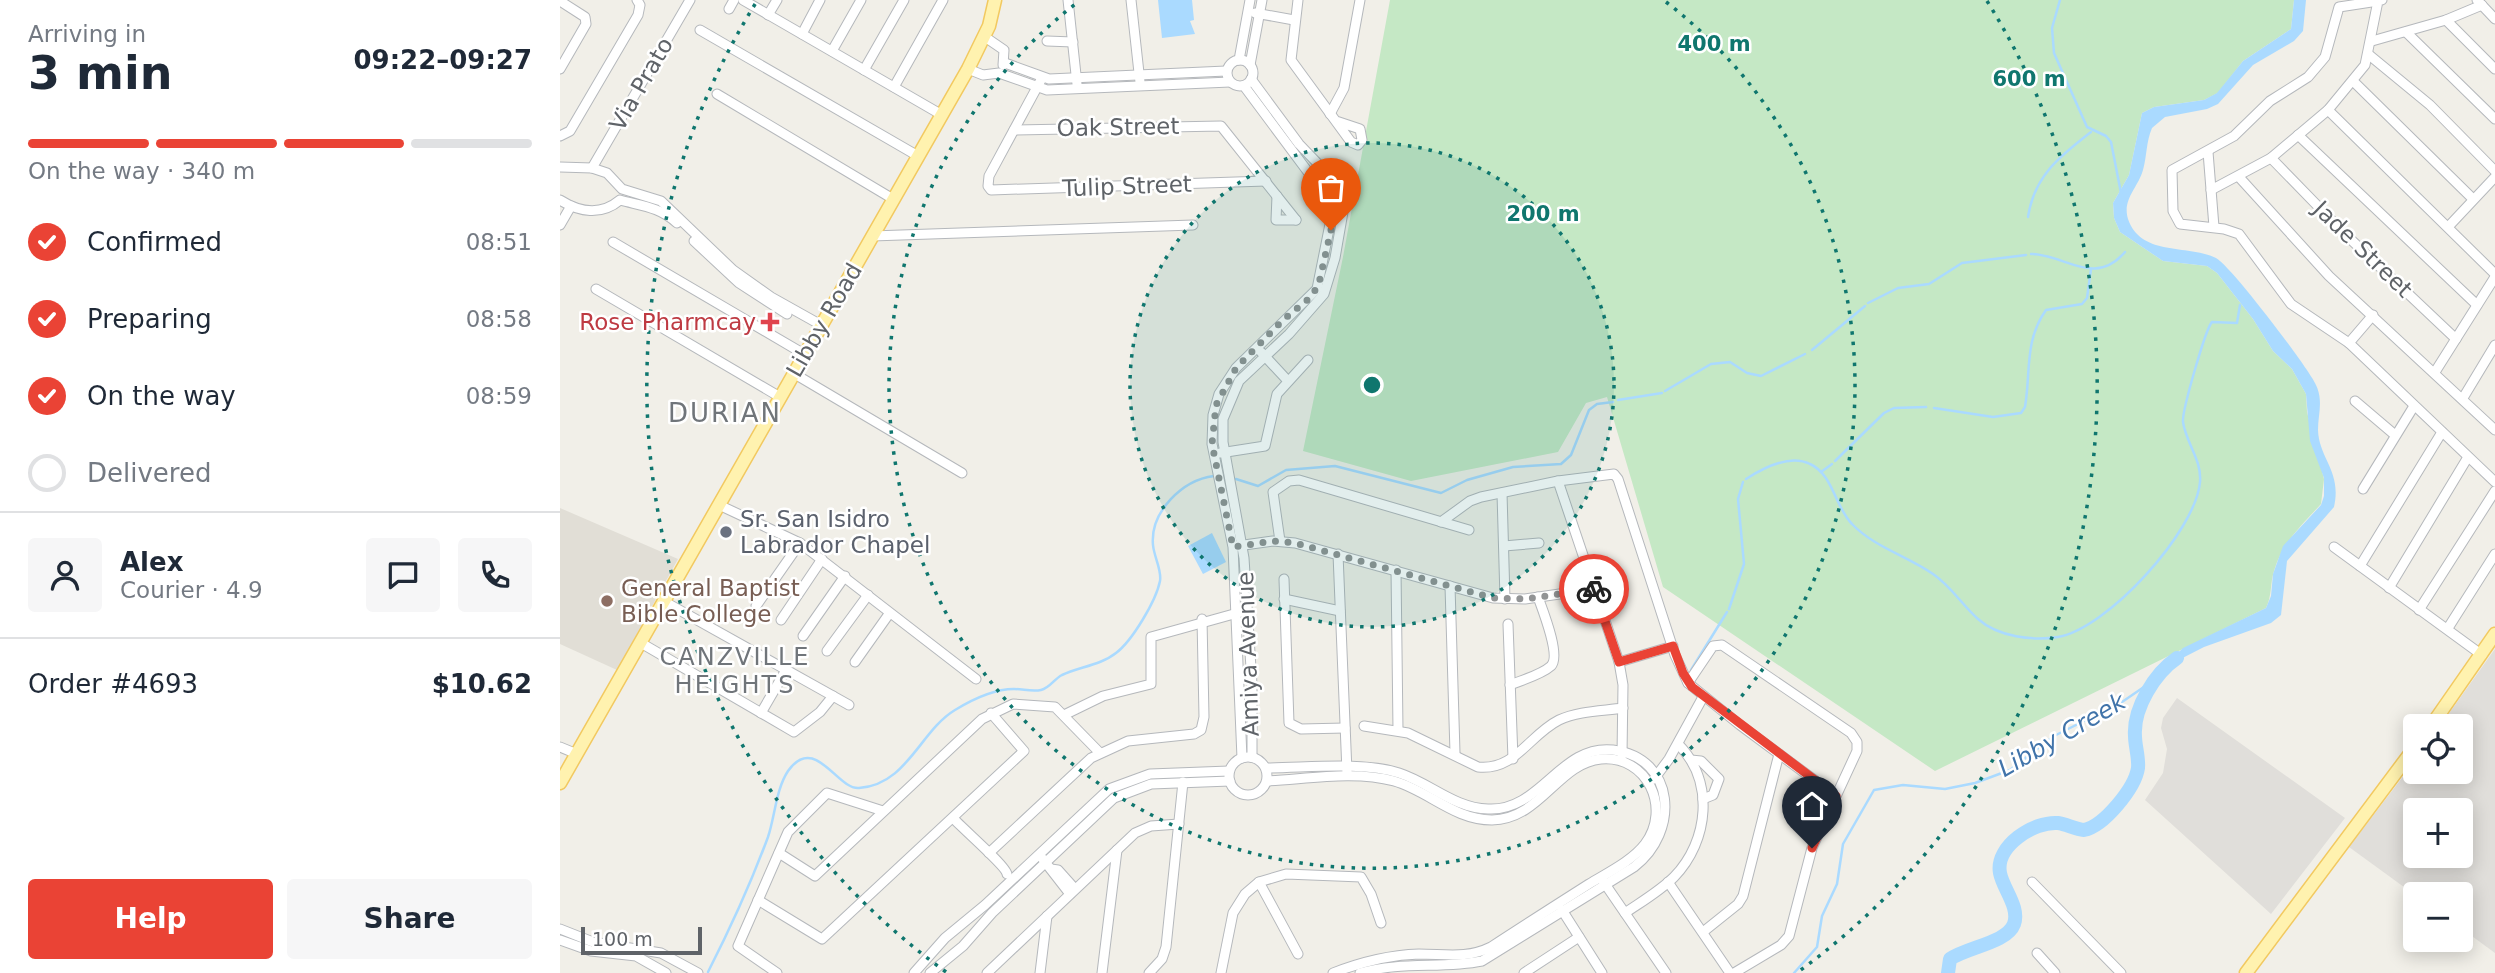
<!DOCTYPE html>
<meta charset="utf-8">
<style>
:root{--surface:#fff;--page:#f6f6f7;--text:#1f2937;--muted:#747a83;--line:#e0e1e3;--accent:#ea4335}
body{margin:0;font-family:"DejaVu Sans",sans-serif;background:var(--page);color:var(--text);height:100vh;display:flex;flex-direction:column;font-size:26px;white-space:nowrap}
*{box-sizing:border-box;margin:0}
p{font-size:23px;color:var(--muted)}
.icon{flex:none;width:38px;height:38px;fill:none;stroke:currentColor;stroke-width:2;stroke-linecap:round;stroke-linejoin:round}
.map{position:relative;flex:1;overflow:hidden}
.drawer{display:flex;flex-direction:column;background:var(--surface);width:560px}
.drawer>*{flex:none}
.buttons{position:absolute;left:1843px;top:714px;display:grid;gap:14px}
.buttons a{display:grid;place-items:center;width:70px;height:70px;border-radius:7px;background:var(--surface);box-shadow:0 4px 18px #0003;font-size:35px}
.scale{position:absolute;left:21px;bottom:18px;width:121px;box-sizing:border-box;padding-left:7px;border:4px solid #5f6368;border-top:0;font-size:19px;line-height:24px;white-space:nowrap;color:#5f6368;-webkit-text-stroke:5px #fff;paint-order:stroke}
.pin{position:absolute;display:grid;place-items:center;width:60px;height:60px;color:#fff;margin:-72px -30px;border-radius:50% 50% 50% 0;rotate:-45deg;box-shadow:0 0 7px #0007}
.pin .icon{rotate:45deg}
.courier{position:absolute;display:grid;place-items:center;width:70px;height:70px;margin:-35px;border:5px solid #ea4335;border-radius:50%;background:#fff;color:#222;box-shadow:0 2px 9px #0007}
.headline em{font-style:normal;font-weight:600}
.headline div{display:flex;flex-direction:column-reverse}
.headline{display:flex;align-items:center;justify-content:space-between;height:119px;padding:0 28px}
h1{font-size:46px;font-weight:600;line-height:52px}
.bar{display:grid;grid-template-columns:repeat(4,1fr);gap:10px 7px;align-content:center;height:84px;padding:0 28px}
.bar i{height:9px;border-radius:5px;background:var(--line)}
.bar .active{background:var(--accent)}
.bar p{grid-column:span 4}
.line{display:flex;align-items:center;gap:18px;padding:0 28px;border-top:2px solid var(--line)}
.line div{flex:1}
.round{display:grid;place-items:center;flex:none;width:74px;height:74px;border-radius:7px;background:var(--page)}
ol{padding:0 28px;list-style:none}
li{display:flex;align-items:center;gap:21px;height:77px}
li p{margin-inline-start:auto}
li .icon{padding:7px;border-radius:50%;background:var(--accent);color:#fff;stroke-width:4}
li:last-child{color:var(--muted)}
li i{width:38px;height:38px;border:4px solid var(--line);border-radius:50%}
.cta{display:flex;gap:14px;margin-top:auto;padding:14px 28px}
.cta a{flex:1;height:80px;border-radius:7px;background:var(--accent);color:#fff;font-size:28px;font-weight:600;line-height:80px;text-align:center}
.cta a+a{background:var(--page);color:var(--text)}
main{display:flex;flex:1;min-height:0}
.map>svg:first-child{display:block}
</style>
<main>
<section class="drawer">
<div class="headline"><div><h1>3 min</h1><p>Arriving in</p></div><em>09:22–09:27</em></div>
<div class="bar"><i class="active"></i><i class="active"></i><i class="active"></i><i></i><p>On the way · 340 m</p></div>
<ol>
<li><svg class="icon" aria-label="check" viewBox="0 0 24 24"><path d="M5 12l5 5 9-10"/></svg>Confirmed<p>08:51</p></li>
<li><svg class="icon" aria-label="check" viewBox="0 0 24 24"><path d="M5 12l5 5 9-10"/></svg>Preparing<p>08:58</p></li>
<li><svg class="icon" aria-label="check" viewBox="0 0 24 24"><path d="M5 12l5 5 9-10"/></svg>On the way<p>08:59</p></li>
<li><i></i>Delivered</li>
</ol>
<div class="line" style="height:126px"><a class="round"><svg class="icon" aria-label="person" viewBox="0 0 24 24"><circle cx="12" cy="8" r="4"/><path d="M4 21q1-7 8-7t8 7"/></svg></a><div><b>Alex</b><p>Courier · 4.9</p></div><a class="round"><svg class="icon" aria-label="chat" viewBox="0 0 24 24"><path d="M4 5h16v11H9l-5 4z"/></svg></a><a class="round"><svg class="icon" aria-label="phone" viewBox="0 0 24 24"><path d="M5 4h4l2 5-3 2q2 4 5 5l2-3 5 2v4C11 20 4 13 5 4z"/></svg></a></div>
<div class="line" style="height:91px"><div>Order #4693</div><b>$10.62</b></div>
<div class="cta"><a>Help</a><a>Share</a></div>
</section>
<div class="map">
<svg width="1935" height="973" viewBox="0 0 1935 973">
<rect width="100%" height="100%" fill="#f1efe8"/>
<g fill="#e0deda" fill-rule="evenodd">
<path d="M1935 649V953L1901 928 1900 894 1855 895 1789 847 1855 761V772H1900V726H1880ZM1855 810H1900V856H1855Z"/>
<path d="M1617 698 1785 818 1711 914 1585 800 1603 773 1607 749 1601 728 1603 718Z"/>
</g>
<path fill="#e1ded6" d="M0 508 118 559 57 670 0 644Z"/>
<path fill="#c5e8c5" d="M830 0H1734L1731 29 1683 61 1658 93 1644 100 1594 107 1582 113 1569 175 1553 203 1554 218 1560 232 1603 261 1647 266 1657 273 1693 319 1713 351 1732 369 1746 394 1747 412 1764 479 1761 504C1742 525 1722 543 1714 571 1710 584 1712 596 1706 608L1375 771 1103 587 1047 397 1026 403 998 452 851 481 743 451 783 257Z"/>
<g fill="#aadaff">
<path d="M598 0H632L634 20 630 21 635 34 602 38Z"/>
<path d="M1734 0H1746L1743 31 1734 41 1693 65 1658 104 1647 109 1605 117 1592 128C1586 142 1587 156 1583 170 1578 188 1562 199 1568 219 1581 257 1628 244 1656 258 1671 266 1746 365 1755 383 1764 400 1758 414 1758 430 1759 459 1782 471 1774 507L1727 561 1721 615 1711 623 1644 647 1603 668 1623 648 1706 608 1711 596 1713 574 1723 546 1761 505 1764 496V478L1750 441 1746 394 1732 369 1713 351 1693 319 1657 273 1647 266 1603 261 1560 232 1554 218 1553 203 1569 175 1582 113 1594 107 1644 100 1657 93 1683 61 1731 29Z"/>
<path d="M652 533 666 562 643 574 628 546Z"/>
</g>
<g fill="none" stroke-linecap="round" stroke-linejoin="round">
<g stroke="#aadaff" stroke-width="2.5">
<path d="M1500 0 1492 28 1494 53 1527 127 1546 136 1551 142 1561 193"/>
<path d="M1468 217C1474 176 1500 156 1531 132"/>
<path d="M1471 254C1505 254 1534 288 1565 252"/>
<path d="M1308 303 1338 288 1369 284 1402 263 1466 255"/>
<path d="M1252 350 1305 306"/>
<path d="M1105 391 1151 364 1170 362 1187 373 1201 376 1245 354"/>
<path d="M1058 400 1102 393"/>
<path d="M1374 408 1433 417 1461 413 1465 407C1471 372 1464 341 1486 310L1522 304 1527 298 1531 269"/>
<path d="M1275 461 1324 413 1334 408 1366 407"/>
<path d="M1261 472 1272 464"/>
<path d="M676 479 698 486 726 470 775 466 881 493 907 480 953 467 1001 464 1011 455 1029 410 1037 404 1053 402"/>
<path d="M1186 479C1203 468 1230 454 1250 464 1273 474 1275 507 1292 524 1314 547 1347 556 1373 574 1391 586 1402 605 1418 619 1438 637 1473 641 1498 637 1547 629 1636 531 1640 482 1642 460 1626 443 1623 422 1622 410 1646 328 1652 322L1677 323 1680 305"/>
<path d="M1169 609 1184 564 1178 499 1183 482"/>
<path d="M1131 670 1167 612"/>
<path d="M148 972C170 929 191 883 208 837 215 816 216 789 228 771 255 733 277 790 299 788 347 785 360 731 395 710 413 699 433 689 454 689 463 689 472 692 481 690 490 688 494 679 502 675 519 667 541 665 556 653 572 641 596 601 600 581 602 570 594 557 593 545 590 512 622 480 654 476"/>
<path d="M1234 973 1257 947 1262 916 1277 884 1283 844 1314 790 1343 785 1385 789 1415 783 1450 770 1494 736 1562 702 1597 678"/>
</g>
<path stroke="#aadaff" stroke-width="14" d="M1388 973 1390 959C1407 947 1447 943 1454 924 1460 907 1443 889 1440 873 1435 846 1474 821 1498 823 1506 824 1515 829 1524 830 1544 826 1575 788 1578 768 1579 757 1575 746 1575 736 1573 708 1595 673 1617 658"/>
<g stroke="#b5b8bc" stroke-width="11">
<g id="minor">
<path d="M183 0 382 115"/>
<path d="M508 0 517 84"/>
<path d="M571 0 580 82"/>
<path d="M738 0 731 60 791 142 798 145 802 140 800 129 776 121"/>
<path d="M1917 0 1935 19"/>
<path d="M0 1 25 17 26 24 0 69"/>
<path d="M1818 1 1779 7 1765 57 1748 77 1710 101 1674 136 1612 170 1613 211 1620 224 1664 229 1679 234 1731 304 1789 343 1935 482"/>
<path d="M169 9 174 0"/>
<path d="M695 13 734 20"/>
<path d="M208 15 217 0"/>
<path d="M1886 20 1935 69"/>
<path d="M140 30 358 156"/>
<path d="M1846 32 1935 119"/>
<path d="M242 34 260 0"/>
<path d="M425 37 444 50 443 65"/>
<path d="M487 41 513 42"/>
<path d="M1812 41 1886 20 1922 5"/>
<path d="M272 51 301 0"/>
<path d="M1808 54 1870 105 1935 171"/>
<circle cx="680" cy="73" r="13"/>
<path d="M679 60 690 0"/>
<path d="M445 63 489 79 666 71"/>
<path d="M690 65 702 0"/>
<path d="M408 69 423 75 439 73 487 90 670 82"/>
<path d="M304 70 344 0"/>
<path d="M482 78 429 176 428 186 431 190 706 181"/>
<path d="M691 79 739 144 764 170 778 195 783 212 775 258 764 294 729 334 679 381 663 419V442L684 558 692 684V757"/>
<path d="M1793 81 1913 199"/>
<path d="M334 87 383 0"/>
<path d="M157 94 333 199"/>
<path d="M1768 110 1935 274"/>
<path d="M770 114 784 88 800 0"/>
<path d="M454 130 661 126 736 220"/>
<path d="M1738 135 1917 305"/>
<path d="M0 136 10 131 78 15 80 5 77 0"/>
<path d="M1648 152 1654 227"/>
<path d="M1711 158 1785 234 1896 339"/>
<path d="M0 167 32 168 47 173 62 189 101 201 173 270 211 297 261 325"/>
<path d="M32 168 130 0"/>
<path d="M1679 177 1769 276 1935 430"/>
<path d="M1651 190 1711 158 1768 110 1805 65 1818 1 1822 0"/>
<path d="M717 196 716 220H736"/>
<path d="M0 200C19 212 41 216 60 200 82 206 100 207 117 223"/>
<path d="M0 225 11 206"/>
<path d="M1888 227 1935 177"/>
<path d="M312 236 633 225"/>
<path d="M134 241 179 283 227 314"/>
<path d="M53 242 244 354"/>
<path d="M36 289 220 397"/>
<path d="M1789 343 1813 315"/>
<path d="M701 352 728 381"/>
<path d="M1875 372 1935 277"/>
<path d="M233 373 402 473"/>
<path d="M1903 398 1935 345"/>
<path d="M1795 401 1835 435"/>
<path d="M660 453 705 446 717 394 748 360"/>
<path d="M998 481 1059 662 1063 685 1062 755"/>
<path d="M1803 489 1854 406"/>
<path d="M942 493 945 599"/>
<path d="M159 505 240 543 416 679"/>
<path d="M881 522 910 501 921 497 998 481 1054 474 1058 479 1115 655 1128 683 1180 725 1276 796"/>
<path d="M720 541 713 492 729 481 739 480 909 530"/>
<path d="M677 546 713 541 735 543 933 598 965 599 1034 589"/>
<path d="M944 546 979 543"/>
<path d="M1774 547 1922 655"/>
<path d="M778 554 787 772"/>
<path d="M1800 566 1882 432"/>
<path d="M836 570 838 730"/>
<path d="M724 579 729 723 741 729 785 728"/>
<path d="M890 586 895 753"/>
<path d="M1829 588 1908 457"/>
<path d="M724 599 780 611"/>
<path d="M105 602 289 705"/>
<path d="M196 606 240 543"/>
<path d="M1859 610 1935 491"/>
<path d="M221 620 262 559"/>
<path d="M948 624 953 759"/>
<path d="M1888 628 1935 554"/>
<path d="M243 636 285 576"/>
<path d="M81 643 234 732 260 712 273 696"/>
<path d="M267 651 308 595"/>
<path d="M295 662 329 614"/>
<path d="M1059 662 1113 646"/>
<path d="M1128 683 1153 646 1162 645 1291 733 1297 742V751L1252 848 1229 936 1221 945 1174 973"/>
<path d="M950 685C962 680 981 675 991 666 1001 656 983 611 978 597"/>
<path d="M201 713 226 670"/>
<path d="M504 715 543 696 591 684V637L681 612"/>
<path d="M804 726 848 733 918 767C955 771 969 735 999 720 1018 711 1042 711 1063 708"/>
<path d="M0 747 17 754"/>
<circle cx="688" cy="776" r="19"/>
<path d="M682 758 673 547 652 444 653 415 659 394 676 368 757 289 773 209 768 193 751 176 684 86"/>
<path d="M1131 760 1141 761 1159 779 1153 795 1143 799"/>
<path d="M706 768C746 768 802 761 839 773 870 783 894 808 928 809 981 812 1000 744 1053 750 1116 758 1120 832 1074 867L922 961C882 969 841 961 800 973"/>
<path d="M1094 779 1109 759 1143 697"/>
<path d="M707 781C747 779 795 770 834 781 869 791 894 820 932 820 981 819 998 763 1041 759 1087 755 1112 808 1085 844 1072 861 1047 873 1029 884 996 905 963 926 931 947 907 959 885 954 859 954 829 955 801 962 773 973"/>
<path d="M393 818C403 829 446 866 447 874"/>
<path d="M219 853 255 876 422 719 453 704 495 707 540 753"/>
<path d="M429 853 531 758 568 741 634 734 641 730 644 717 642 619"/>
<path d="M482 858 510 894"/>
<path d="M491 869 498 870 515 889"/>
<path d="M1043 881 1106 973"/>
<path d="M699 882 738 954"/>
<path d="M1108 882 1170 973"/>
<path d="M1472 882 1561 973"/>
<path d="M198 900 262 939 464 751 431 713"/>
<path d="M1002 910 1042 973"/>
<path d="M1065 913C1081 902 1100 891 1114 877 1149 841 1155 781 1118 744"/>
<path d="M0 929 33 942 101 953 138 973"/>
<path d="M1143 932 1178 904 1183 896 1219 754"/>
<path d="M0 940 31 951 76 956 106 973"/>
<path d="M1477 953 1495 973"/>
<path d="M217 973 178 946 228 832 267 793 323 811"/>
<path d="M354 973 385 938 425 905 549 789 590 774 669 771"/>
<path d="M370 973 403 946 432 913 554 798 591 784 670 781"/>
<path d="M427 973 575 833 591 826 619 824"/>
<path d="M480 973 487 916"/>
<path d="M542 973 557 850"/>
<path d="M589 973 602 959 606 947 623 782"/>
<path d="M661 973 673 913 685 894 699 882 726 874 801 877 811 894 821 923"/>
<path d="M964 973 1019 937"/>
</g>
</g>
<g stroke="#f2c960" stroke-width="15">
<g id="major">
<path d="M1871 726 1935 634"/>
<path d="M0 783 408 69 429 26 435 0"/>
<path d="M1686 973 1855 747"/>
</g>
</g>
<use href="#minor" stroke="#fff" stroke-width="9"/>
<use href="#major" stroke="#fff2af" stroke-width="12"/>
</g>
<g fill="none" stroke-linecap="round" stroke-linejoin="round">
<path stroke="#929495" stroke-width="7" stroke-dasharray="0 12.6" d="M771 230 759 283 752 296 723 320 676 368 656 405 652 444 673 547 713 541 735 543 933 598 965 599 1034 589"/>
<path stroke="#ea4335" stroke-width="9" d="M1034 589 1059 662 1113 646 1123 673 1132 687 1276 796 1252 848"/>
</g>
<circle cx="812" cy="385" r="242" fill="#0f766e" fill-opacity=".12"/>
<g fill="none" stroke="#0f766e" stroke-width="3.5" stroke-dasharray="3.5 7">
<circle cx="812" cy="385" r="242"/>
<path d="M1106 2A483 483 0 1 1 518 2"/>
<path d="M386 972A725 725 0 0 1 197 1M1427 1A725 725 0 0 1 1238 972"/>
</g>
<path fill="#e0444e" stroke="#fff" stroke-width="2.5" d="M206.5 311.5h7v7h7v7h-7v7h-7v-7h-7v-7h7z"/>
<circle fill="#6b7280" stroke="#fff" stroke-width="2.5" cx="166" cy="532" r="7"/>
<circle fill="#8d6e63" stroke="#fff" stroke-width="2.5" cx="47" cy="601" r="7"/>
<g text-anchor="middle" dominant-baseline="central" stroke-width="5" stroke-linejoin="round" paint-order="stroke">
<g font-size="23" fill="#5f6368" stroke="#fff">
<text transform="translate(81 84) rotate(-60)">Via Prato</text>
<text transform="translate(558 127) rotate(-1)">Oak Street</text>
<text transform="translate(567 186) rotate(-2)">Tulip Street</text>
<text transform="translate(1803 249) rotate(44)">Jade Street</text>
<text transform="translate(264 320) rotate(-60)">Libby Road</text>
<text transform="translate(688 654) rotate(-92)">Amiya Avenue</text>
</g>
<g font-size="23" fill="#be3a42" stroke="#fff" text-anchor="end">
<text x="196" y="322">Rose Pharmcay</text>
</g>
<g font-size="23" fill="#5b616d" stroke="#fff" text-anchor="start">
<text x="180" y="519">Sr. San Isidro<tspan x="180" dy="26">Labrador Chapel</tspan></text>
</g>
<g font-size="23" fill="#785e54" stroke="#fff" text-anchor="start">
<text x="61" y="588">General Baptist<tspan x="61" dy="26">Bible College</tspan></text>
</g>
<g font-size="24" letter-spacing="2" fill="#70757a" stroke="#fff">
<text x="175" y="657">CANZVILLE<tspan x="175" dy="28">HEIGHTS</tspan></text>
</g>
<g font-size="24" font-style="italic" fill="#4174aa" stroke="#fff">
<text transform="translate(1502 735) rotate(-30)">Libby Creek</text>
</g>
<g font-size="26" letter-spacing="2" fill="#70757a" stroke="#fff">
<text x="165" y="413">DURIAN</text>
</g>
</g>
<circle cx="812" cy="385" r="10" fill="#0f766e" stroke="#fff" stroke-width="3.5"/>
<g font-size="21" text-anchor="middle" font-weight="bold" fill="#0f766e" stroke="#fff" stroke-width="5" stroke-linejoin="round" paint-order="stroke">
<text x="1154" y="51">400 m</text>
<text x="1469" y="86">600 m</text>
<text x="983" y="221">200 m</text>
</g>
</svg>
<div class="buttons">
<a><svg class="icon" aria-label="locate" viewBox="0 0 24 24"><circle cx="12" cy="12" r="6"/><path d="M12 2v4M12 18v4M2 12h4M18 12h4"/></svg></a>
<a>+</a>
<a>−</a>
</div>
<div class="scale">100 m</div>
<div class="pin" style="left:771px;top:230px;background:#ea580c"><svg class="icon" aria-label="bag" viewBox="0 0 24 24"><path d="M5 8h14l-1 12H6zM9 8a3 3 0 0 1 6 0"/></svg></div>
<div class="pin" style="left:1252px;top:848px;background:#1f2937"><svg class="icon" aria-label="home" viewBox="0 0 24 24"><path d="M3 11l9-7 9 7M6 9v11h12V9"/></svg></div>
<div class="courier" style="left:1034px;top:589px"><svg class="icon" aria-label="bike" viewBox="0 0 24 24"><circle cx="6" cy="16" r="4"/><circle cx="18" cy="16" r="4"/><path d="M6 16l4-8h5l3 8M10 8l3 8H6M13 5h3"/></svg></div>
</div>
</main>
